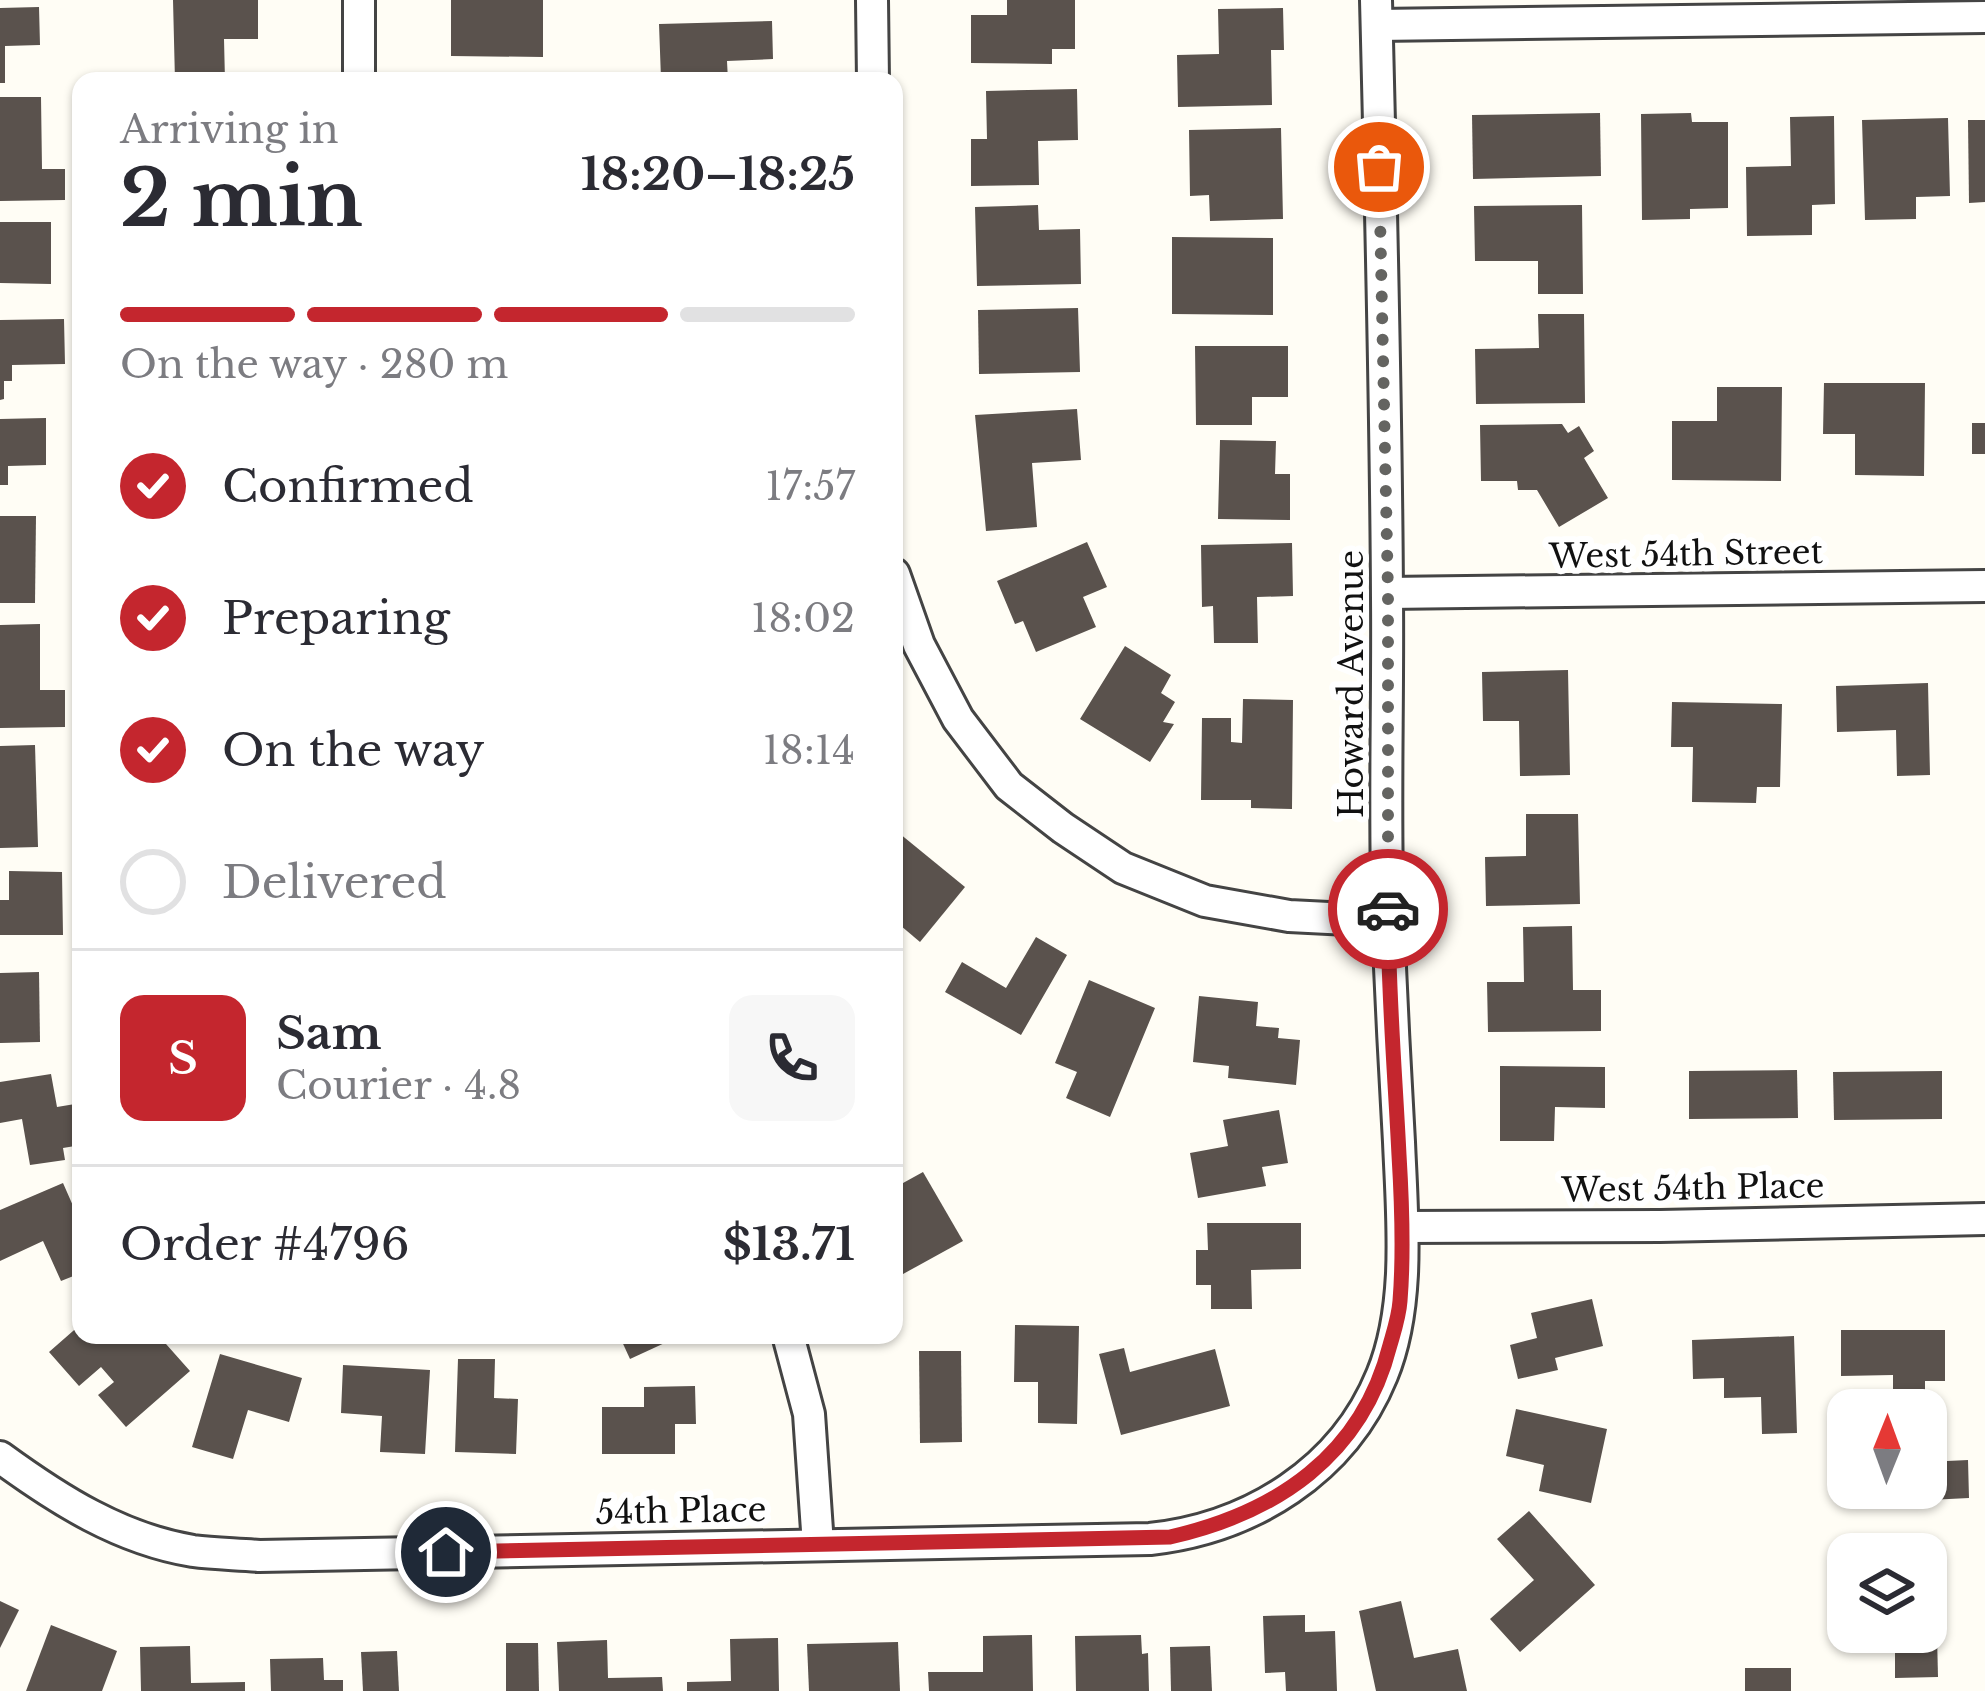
<!DOCTYPE html>
<meta charset="utf-8">
<style>
:root{--surface:#fff;--page:#f7f7f7;--text:#2b2b33;--muted:#7c7c81;--line:#e1e1e2;--accent:#c4262e}
body{margin:0;font-family:"Libre Baskerville",serif;background:var(--page);color:var(--text);height:100vh;display:flex;flex-direction:column;font-size:45px;white-space:nowrap}
*{box-sizing:border-box;margin:0}
p{font-size:39px;color:var(--muted)}
.icon{flex:none;width:66px;height:66px;fill:none;stroke:currentColor;stroke-width:2;stroke-linecap:round;stroke-linejoin:round}
.map{position:relative;flex:1;overflow:hidden}
.panel{position:absolute;left:72px;top:72px;width:831px;height:1272px;display:flex;flex-direction:column;background:var(--surface);border-radius:24px;box-shadow:0 3px 9px #0004}
.panel>*{flex:none}
.needle{width:78px;rotate:1deg}
.controls{position:absolute;left:1827px;top:1389px;display:grid;gap:24px}
.controls a{display:grid;place-items:center;width:120px;height:120px;border-radius:24px;background:var(--surface);box-shadow:0 3px 9px #0004;font-size:60px}
.pin{position:absolute;display:grid;place-items:center;width:102px;height:102px;color:#fff;margin:-51px;border:6px solid #fff;border-radius:50%;box-shadow:0 3px 12px #0007}
.courier{position:absolute;display:grid;place-items:center;width:120px;height:120px;margin:-60px;border:9px solid #c4262e;border-radius:50%;background:#fff;color:#222;box-shadow:0 3px 15px #0007}
.headline em{font-style:normal;font-weight:700}
.headline div{display:flex;flex-direction:column-reverse}
.headline{display:flex;align-items:center;justify-content:space-between;height:204px;padding:0 48px}
h1{font-size:78px;font-weight:700;line-height:90px}
.bar{display:grid;grid-template-columns:repeat(4,1fr);gap:18px 12px;align-content:center;height:144px;padding:0 48px}
.bar i{height:15px;border-radius:9px;background:var(--line)}
.bar .active{background:var(--accent)}
.bar p{grid-column:span 4}
.line{display:flex;align-items:center;gap:30px;padding:0 48px;border-top:3px solid var(--line)}
.line div{flex:1}
.round{display:grid;place-items:center;flex:none;width:126px;height:126px;border-radius:24px;background:var(--page)}
ol{padding:0 48px;list-style:none}
li{display:flex;align-items:center;gap:36px;height:132px}
li p{margin-inline-start:auto}
li .icon{padding:12px;border-radius:50%;background:var(--accent);color:#fff;stroke-width:4}
li:last-child{color:var(--muted)}
li i{width:66px;height:66px;border:6px solid var(--line);border-radius:50%}
.map>svg:first-child{display:block}
</style>
<div class="map">
<svg width="1985" height="1691" viewBox="0 0 1985 1691">
<rect width="100%" height="100%" fill="#fffdf5"/>
<g fill="#5a524d">
<path d="M173 0H258V39H224L225 81H175Z"/>
<path d="M451 0H543V57L451 56Z"/>
<path d="M1007 0H1075V49H1052V64L971 63V15H1007Z"/>
<path d="M39 7 40 45 5 46V83H0V8Z"/>
<path d="M1283 8 1284 50H1271L1272 105 1178 107 1177 55 1219 54 1218 9Z"/>
<path d="M772 21 773 59 727 61 728 81 661 79 659 24Z"/>
<path d="M1077 89 1078 140 1038 141 1039 185 971 186V139H987L986 91Z"/>
<path d="M0 97H41L42 169H65V200L0 201Z"/>
<path d="M1600 113 1601 176 1473 179 1472 115Z"/>
<path d="M1691 113 1692 122H1728V208L1690 209V219L1642 220 1641 114Z"/>
<path d="M1834 116 1835 204 1812 205V235L1747 236 1746 167 1791 166 1790 117Z"/>
<path d="M1948 118 1950 196 1916 197V219L1865 220 1862 120Z"/>
<path d="M1968 120H1985V202L1969 203Z"/>
<path d="M1281 128 1283 219 1210 221 1209 195 1190 196 1189 130Z"/>
<path d="M1038 205 1039 230 1080 229 1081 284 977 286 975 207Z"/>
<path d="M1582 205 1583 294H1538V261H1475L1474 206Z"/>
<path d="M0 222H51V284L0 283Z"/>
<path d="M1172 237 1273 238V315L1172 314Z"/>
<path d="M1078 308 1080 372 979 374 978 310Z"/>
<path d="M1538 314H1584L1585 403 1476 404 1475 349 1539 348Z"/>
<path d="M64 319 65 364 12 365V381H4V399L0 400V320Z"/>
<path d="M1195 346H1288V397H1252V425H1196Z"/>
<path d="M1824 383H1925L1924 476 1855 475V434H1823Z"/>
<path d="M1717 387H1782L1781 481 1672 480V421H1717Z"/>
<path d="M1077 409 1081 460 1032 463 1037 527 986 531 975 415Z"/>
<path d="M46 418V465L8 466V485H0V419Z"/>
<rect x="1972" y="423" width="13" height="31"/>
<path d="M1562 424 1568 433 1579 426 1594 451 1584 458 1608 498 1559 527 1537 490H1518L1517 481H1481L1480 425Z"/>
<path d="M1220 440 1276 441 1275 474H1290V520L1218 519Z"/>
<path d="M0 516H36L35 603H0Z"/>
<path d="M1087 542 1107 587 1083 597 1096 627 1036 652 1023 621 1015 624 997 581Z"/>
<path d="M1292 543 1293 596 1257 597 1258 643H1214L1213 606 1202 607 1201 545Z"/>
<path d="M40 624V690H65V727L0 728V625Z"/>
<path d="M1125 646 1171 675 1161 693 1175 702 1163 722 1174 724 1150 762 1080 719Z"/>
<path d="M1568 670 1570 775 1520 776 1519 721H1483L1482 672Z"/>
<path d="M1928 683 1930 775 1897 776 1896 730 1837 732 1836 686Z"/>
<path d="M1243 699 1293 700 1292 809 1251 808V800H1201L1202 718H1231V742L1242 743Z"/>
<path d="M1672 702 1782 704 1780 787H1757L1756 803 1692 802 1693 747H1671Z"/>
<path d="M35 745 38 847 0 848V746Z"/>
<path d="M1526 814H1578L1580 904 1486 906 1485 857 1526 856Z"/>
<path d="M894 829 965 887 920 942 894 920Z"/>
<path d="M9 871 62 872 63 935H0V900H9Z"/>
<path d="M1572 926 1573 990H1601V1031L1488 1032 1487 982H1524L1523 927Z"/>
<path d="M1036 937 1067 955 1021 1035 945 992 962 962 1006 988Z"/>
<path d="M39 972 40 1042 0 1043V973Z"/>
<path d="M1089 980 1155 1008 1110 1117 1066 1098 1077 1072 1055 1063Z"/>
<path d="M1199 996 1258 1002 1256 1026 1279 1028 1278 1038 1300 1040 1296 1085 1228 1078 1229 1066 1193 1062Z"/>
<path d="M1500 1066 1605 1067V1108L1555 1107 1554 1141H1500Z"/>
<path d="M1797 1070 1798 1118 1689 1119V1071Z"/>
<path d="M1942 1071V1119L1834 1120 1833 1072Z"/>
<path d="M51 1074 57 1107 81 1103V1145L63 1148 65 1160 30 1165 22 1119 0 1123V1082Z"/>
<path d="M1279 1110 1288 1163 1262 1167 1266 1186 1198 1198 1190 1153 1228 1146 1223 1120Z"/>
<path d="M923 1172 963 1241 894 1279V1188Z"/>
<path d="M63 1183 81 1224V1273L61 1281 43 1241 0 1261V1210Z"/>
<path d="M1207 1223H1301V1269L1251 1270 1252 1309H1211V1285H1196V1250H1208Z"/>
<path d="M1592 1299 1603 1346 1555 1358 1558 1370 1518 1379 1510 1345 1537 1338 1531 1313Z"/>
<path d="M81 1324V1335H158L190 1371 126 1427 98 1395 114 1382 101 1367 79 1386 49 1352Z"/>
<path d="M1015 1325 1079 1326 1077 1424 1038 1423V1382H1014Z"/>
<path d="M1841 1330H1945V1381H1925V1410H1893V1375L1841 1376Z"/>
<path d="M619 1335H682L630 1359Z"/>
<path d="M1794 1336 1797 1433 1762 1434 1761 1397 1724 1398V1378L1693 1379 1692 1340Z"/>
<path d="M1124 1348 1130 1372 1215 1349 1230 1406 1121 1435 1099 1354Z"/>
<path d="M919 1351H961L962 1442 920 1443Z"/>
<path d="M220 1354 302 1378 289 1422 248 1410 233 1459 192 1447Z"/>
<path d="M458 1359H495L494 1398 518 1399 516 1454 455 1452Z"/>
<path d="M343 1365 430 1370 425 1454 380 1452 382 1416 341 1413Z"/>
<path d="M695 1386 696 1424H675V1454H602V1407H644V1387Z"/>
<path d="M1516 1409 1607 1429 1591 1503 1539 1491 1544 1465 1506 1456Z"/>
<path d="M1968 1460 1969 1498 1909 1501V1488H1926V1462Z"/>
<path d="M1529 1511 1595 1585 1520 1652 1490 1619 1534 1580 1497 1539Z"/>
<path d="M0 1601 19 1610 0 1648Z"/>
<path d="M1401 1601 1414 1658 1458 1649 1467 1691H1376L1359 1611Z"/>
<path d="M1305 1615V1632L1335 1631 1337 1691H1286L1285 1672 1265 1673 1263 1616Z"/>
<path d="M51 1625 117 1651 102 1691H26Z"/>
<path d="M1032 1635 1033 1691H929L928 1672H983V1636Z"/>
<path d="M1141 1635 1142 1654 1148 1653 1149 1691H1076L1075 1636Z"/>
<path d="M1895 1635H1937L1938 1677 1895 1678Z"/>
<path d="M778 1638 779 1691H687V1682L731 1681 730 1639Z"/>
<path d="M607 1640 608 1678 662 1677 663 1691H559L557 1642Z"/>
<path d="M898 1642 900 1691H809L807 1644Z"/>
<path d="M506 1643H538L539 1691H506Z"/>
<path d="M190 1646 191 1683 245 1682V1691H141L140 1647Z"/>
<path d="M1210 1646 1212 1691H1171L1170 1647Z"/>
<path d="M397 1651 399 1691H363L361 1652Z"/>
<path d="M323 1658 324 1680H343V1691H271L270 1659Z"/>
<rect x="1745" y="1668" width="46" height="23"/>
</g>
<g fill="none" stroke-linecap="round" stroke-linejoin="round">
<g stroke="#444" stroke-width="36">
<g id="street">
<path d="M359 0V81"/>
<path d="M872 0 873 81"/>
<path d="M1377 25 1985 17"/>
<path d="M894 574 919 645 958 719 1009 786 1063 828 1123 868 1205 901 1289 916 1388 921"/>
<path d="M1387 593 1985 586"/>
<path d="M1403 1227 1660 1226 1985 1219"/>
<path d="M788 1335 809 1414 818 1545"/>
<path d="M0 1457C59 1500 120 1539 193 1551 215 1554 238 1554 259 1556L1150 1539C1251 1528 1343 1471 1382 1375 1411 1305 1402 1216 1399 1142 1395 1070 1391 997 1388 925 1384 816 1388 707 1387 598 1386 399 1381 199 1376 0"/>
</g>
</g>
<use href="#street" stroke="#fff" stroke-width="30"/>
</g>
<g fill="none" stroke-linecap="round" stroke-linejoin="round">
<path stroke="#646461" stroke-width="12" stroke-dasharray="0 21.6" d="M1379 167 1388 593V909"/>
<path stroke="#c4262e" stroke-width="15" d="M446 1552 1170 1537C1276 1513 1362 1456 1390 1345 1394 1331 1399 1316 1400 1301 1404 1252 1402 1204 1399 1155 1395 1074 1388 991 1388 909"/>
</g>
<g text-anchor="middle" dominant-baseline="central" stroke-width="12" stroke-linejoin="round" paint-order="stroke">
<g font-size="33" fill="#111" stroke="#fff">
<text transform="translate(1686 554) rotate(-1)">West 54th Street</text>
<text transform="translate(1351 684) rotate(-90)">Howard Avenue</text>
<text transform="translate(1693 1188) rotate(-1)">West 54th Place</text>
<text transform="translate(681 1511) rotate(-1)">54th Place</text>
</g>
</g>
</svg>
<div class="controls">
<a><svg class="needle" viewBox="-14 -14 28 28"><path d="M0-13l5 13h-10z" fill="#e53935"/><path d="M0 13l5-13h-10z" fill="#7c7c81"/></svg></a>
<a><svg class="icon" aria-label="layers" viewBox="0 0 24 24"><path d="M12 4l9 5-9 5-9-5zM3 14l9 5 9-5"/></svg></a>
</div>
<div class="pin" style="left:1379px;top:167px;background:#ea580c"><svg class="icon" aria-label="bag" viewBox="0 0 24 24"><path d="M5 8h14l-1 12H6zM9 8a3 3 0 0 1 6 0"/></svg></div>
<div class="pin" style="left:446px;top:1552px;background:#1f2937"><svg class="icon" aria-label="home" viewBox="0 0 24 24"><path d="M3 11l9-7 9 7M6 9v11h12V9"/></svg></div>
<div class="courier" style="left:1388px;top:909px"><svg class="icon" aria-label="car" viewBox="0 0 24 24"><path d="M5 17H2v-5l4-1 3-4h7l3 4 3 1v5h-3M9 17h6M6 11h13"/><circle cx="7" cy="17" r="2"/><circle cx="17" cy="17" r="2"/></svg></div>
<section class="panel">
<div class="headline"><div><h1>2 min</h1><p>Arriving in</p></div><em>18:20–18:25</em></div>
<div class="bar"><i class="active"></i><i class="active"></i><i class="active"></i><i></i><p>On the way · 280 m</p></div>
<ol>
<li><svg class="icon" aria-label="check" viewBox="0 0 24 24"><path d="M5 12l5 5 9-10"/></svg>Confirmed<p>17:57</p></li>
<li><svg class="icon" aria-label="check" viewBox="0 0 24 24"><path d="M5 12l5 5 9-10"/></svg>Preparing<p>18:02</p></li>
<li><svg class="icon" aria-label="check" viewBox="0 0 24 24"><path d="M5 12l5 5 9-10"/></svg>On the way<p>18:14</p></li>
<li><i></i>Delivered</li>
</ol>
<div class="line" style="height:216px"><b class="round" style="background:var(--accent);color:#fff">S</b><div><b>Sam</b><p>Courier · 4.8</p></div><a class="round"><svg class="icon" aria-label="phone" viewBox="0 0 24 24"><path d="M5 4h4l2 5-3 2q2 4 5 5l2-3 5 2v4C11 20 4 13 5 4z"/></svg></a></div>
<div class="line" style="height:156px"><div>Order #4796</div><b>$13.71</b></div>
</section>
</div>
